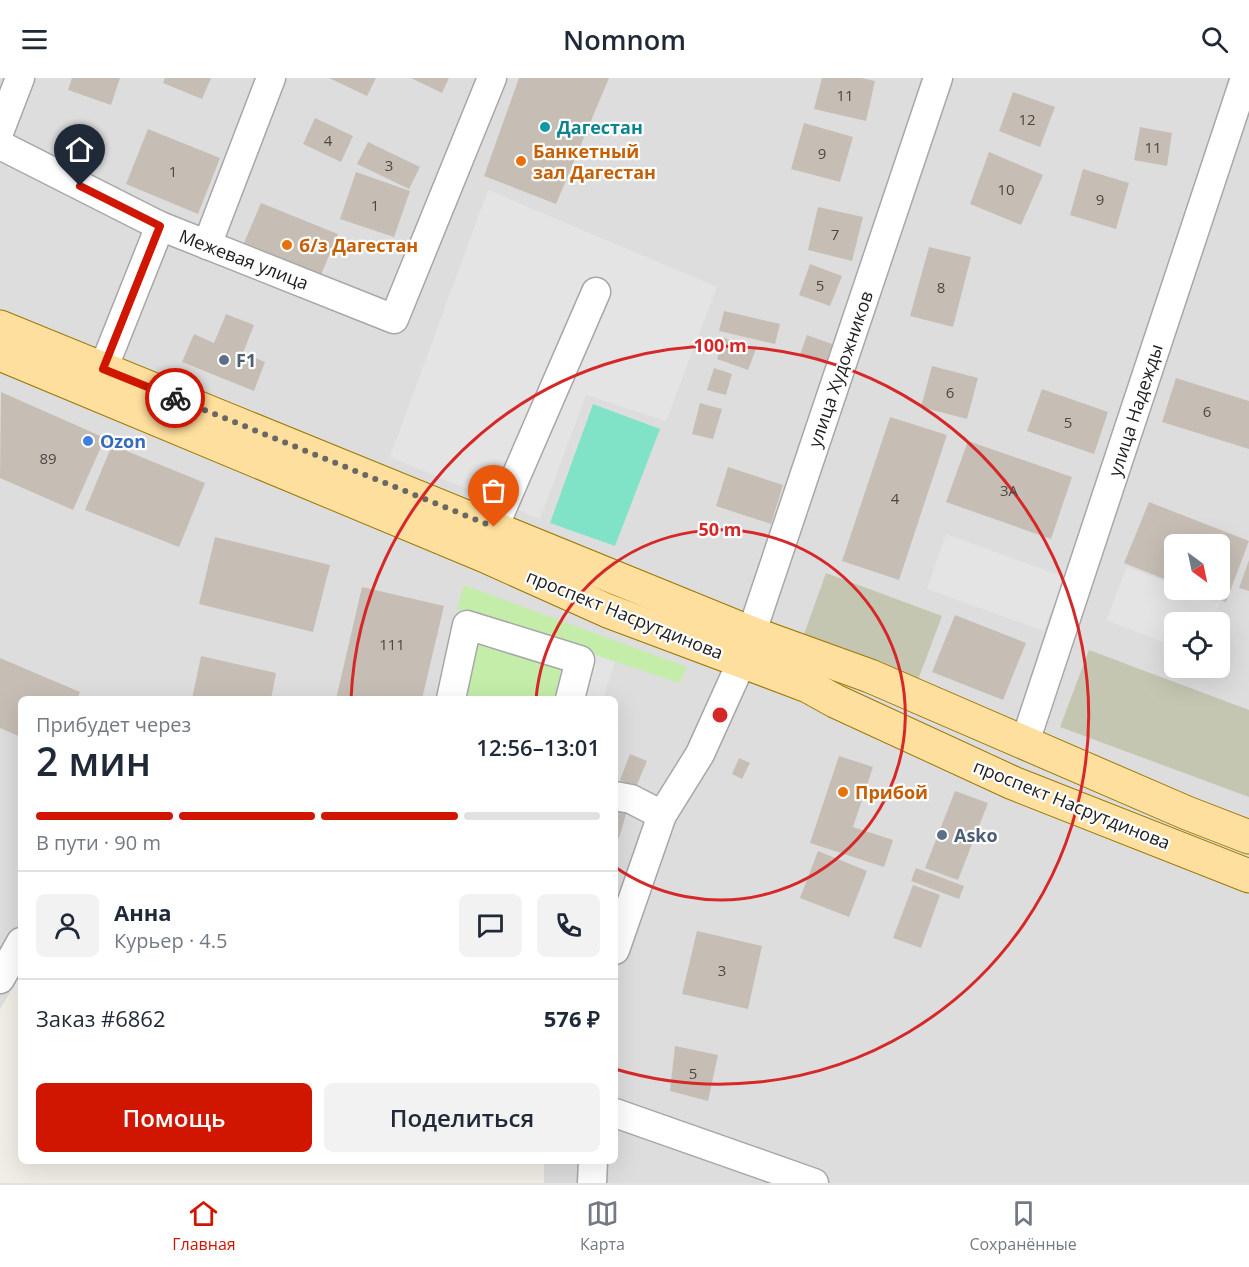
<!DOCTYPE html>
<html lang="ru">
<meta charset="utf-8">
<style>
:root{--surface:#fff;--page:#f2f2f3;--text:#1f2937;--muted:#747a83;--line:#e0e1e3;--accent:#d01600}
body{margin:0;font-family:"Open Sans",sans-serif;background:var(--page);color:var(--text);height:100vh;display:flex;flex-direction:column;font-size:22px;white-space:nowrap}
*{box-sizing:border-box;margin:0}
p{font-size:20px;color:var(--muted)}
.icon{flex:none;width:33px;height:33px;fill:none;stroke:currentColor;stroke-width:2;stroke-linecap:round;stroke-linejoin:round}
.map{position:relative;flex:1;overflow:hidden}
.details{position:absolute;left:18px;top:618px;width:600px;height:468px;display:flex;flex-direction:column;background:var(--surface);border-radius:9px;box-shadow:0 6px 24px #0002}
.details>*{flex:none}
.needle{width:39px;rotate:147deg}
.fabs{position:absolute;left:1164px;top:456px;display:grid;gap:12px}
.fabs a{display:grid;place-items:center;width:66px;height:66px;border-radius:9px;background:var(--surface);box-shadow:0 6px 24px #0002;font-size:30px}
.pin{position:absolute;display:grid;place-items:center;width:51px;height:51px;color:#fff;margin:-62px -26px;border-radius:50% 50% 50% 0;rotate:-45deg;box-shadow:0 0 6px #0007}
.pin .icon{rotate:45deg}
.courier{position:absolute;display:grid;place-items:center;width:60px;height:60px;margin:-30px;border:4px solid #d01600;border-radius:50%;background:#fff;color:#222;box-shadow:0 2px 8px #0007}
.headline em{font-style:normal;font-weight:600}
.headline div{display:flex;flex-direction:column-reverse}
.headline{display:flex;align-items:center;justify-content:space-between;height:102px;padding:0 18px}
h1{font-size:39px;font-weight:600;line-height:45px}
.bar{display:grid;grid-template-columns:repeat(4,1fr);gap:9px 6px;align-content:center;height:72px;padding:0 18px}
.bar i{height:8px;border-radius:4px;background:var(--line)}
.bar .current{background:var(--accent)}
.bar p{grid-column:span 4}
.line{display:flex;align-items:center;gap:15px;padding:0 18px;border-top:2px solid var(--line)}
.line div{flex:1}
.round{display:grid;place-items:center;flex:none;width:63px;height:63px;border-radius:9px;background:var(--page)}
.action{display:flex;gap:12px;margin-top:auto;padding:12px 18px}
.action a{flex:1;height:69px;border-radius:9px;background:var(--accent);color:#fff;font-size:24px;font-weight:600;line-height:69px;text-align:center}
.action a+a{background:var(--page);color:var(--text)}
header{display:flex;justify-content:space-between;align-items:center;height:78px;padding:0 18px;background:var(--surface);font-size:27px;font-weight:600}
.dock{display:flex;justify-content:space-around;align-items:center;height:84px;border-top:2px solid var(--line);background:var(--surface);font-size:16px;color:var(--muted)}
.dock a{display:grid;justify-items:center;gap:3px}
.dock .current{color:var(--accent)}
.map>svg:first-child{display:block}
</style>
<header><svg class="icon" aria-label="menu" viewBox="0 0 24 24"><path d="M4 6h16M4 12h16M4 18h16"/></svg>Nomnom<svg class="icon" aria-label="search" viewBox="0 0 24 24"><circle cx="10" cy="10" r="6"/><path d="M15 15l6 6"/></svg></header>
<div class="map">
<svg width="1249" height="1105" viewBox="0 0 1249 1105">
<rect width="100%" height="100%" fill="#f1eee6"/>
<path fill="#dedddd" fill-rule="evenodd" d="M0 0H1249V1105H544V1083H615V621H21V896L0 931ZM1174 466H1220V512H1174ZM1174 544H1220V590H1174Z"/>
<g fill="#c4c6b1">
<path d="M826 495 942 538 918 602 803 559Z"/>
<path d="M1089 572 1249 632V719L1060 649Z"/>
</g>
<g fill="#c4edaa">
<path d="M464 507 687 589 680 605 457 531Z"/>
<path d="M479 559 568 584 559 621H465Z"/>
</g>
<path fill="#80e3c8" d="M593 326 660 351 615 468 550 445Z"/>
<g fill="#e4e4e4">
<path d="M488 112 717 209 666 343 586 317 540 441 390 379Z"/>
<path d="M946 456 1064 499 1044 553 927 511Z"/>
<path d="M1127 489 1174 507V512H1185L1220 525 1212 544H1174V568L1106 542Z"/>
<path d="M572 569 615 584 603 621H559Z"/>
</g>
<g fill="#c6beb5">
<path d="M72 0H120L111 27 68 12Z"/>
<path d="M165 0H211L202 21 163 5Z"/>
<path d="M329 0H376L367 18Z"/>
<path d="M411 0H449L442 15Z"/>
<path d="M519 0H609L556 126 484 98Z"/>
<path d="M822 0H861L875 3 866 43 814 31Z"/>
<path d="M1013 14 1055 29 1040 69 999 53Z"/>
<path d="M315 40 353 58 341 84 303 66Z"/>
<path d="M804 45 853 59 840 104 791 91Z"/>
<path d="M1140 49 1172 55 1167 88 1134 82Z"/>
<path d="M148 51 220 80 198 136 126 106Z"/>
<path d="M368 64 420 89 409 111 357 86Z"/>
<path d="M989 74 1043 97 1021 147 970 126Z"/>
<path d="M1083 91 1129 105 1116 151 1070 137Z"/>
<path d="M356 94 410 113 394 159 340 141Z"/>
<path d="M261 125 338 156 318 204 241 172Z"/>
<path d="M818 129 863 139 852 183 808 172Z"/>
<path d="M929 169 971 179 953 249 910 238Z"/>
<path d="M810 186 842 198 830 228 799 217Z"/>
<path d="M724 233 780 246 775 266 719 253Z"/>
<path d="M226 236 254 247 243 275 265 284 254 313 182 284 194 256 214 265Z"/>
<path d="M807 257 843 270 835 289 800 277Z"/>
<path d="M724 260 756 271 748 292 717 281Z"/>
<path d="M932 288 978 300 967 341 921 329Z"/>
<path d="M714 290 732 296 726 317 707 312Z"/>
<path d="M1176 300 1249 323V371L1162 344Z"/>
<path d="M1042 311 1108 334 1094 376 1027 353Z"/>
<path d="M1 314 105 360 73 432 0 400Z"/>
<path d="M700 325 722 331 713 361 692 356Z"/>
<path d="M890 339 947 357 899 502 842 483Z"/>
<path d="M968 363 1072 399 1051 461 946 424Z"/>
<path d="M112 367 205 405 179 469 85 432Z"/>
<path d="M728 389 783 407 771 446 716 428Z"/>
<path d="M1149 424 1249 463 1226 524 1193 512H1220V466H1174V505L1124 485Z"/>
<path d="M215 459 330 487 313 554 199 526Z"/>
<path d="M1249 482V513L1239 510Z"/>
<path d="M362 509 444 528 422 621H336Z"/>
<path d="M955 537 1026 565 1003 622 932 594Z"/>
<path d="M201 578 276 595 271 621H192Z"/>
<path d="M0 580 80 614 77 621H21V659L0 650Z"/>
<path d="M630 676 647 683 636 709 620 702Z"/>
<path d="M839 678 873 689 853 749 893 762 884 789 810 765Z"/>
<path d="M739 680 750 685 742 701 732 696Z"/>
<path d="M955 713 988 725 958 802 925 790Z"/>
<path d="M615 729 627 733 619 760 615 759Z"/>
<path d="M818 773 867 793 849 839 800 820Z"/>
<path d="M916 790 964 808 959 821 911 803Z"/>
<path d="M913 807 940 817 921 870 893 860Z"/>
<path d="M697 853 762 868 748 931 682 916Z"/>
<path d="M675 968 718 977 708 1023 670 1013Z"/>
</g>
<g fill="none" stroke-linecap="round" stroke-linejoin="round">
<g stroke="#a7a7a7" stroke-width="31">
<g id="minor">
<path d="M0 52 20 0"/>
<path d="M0 67 160 148 394 241 492 0"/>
<path d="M207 167 271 0"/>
<path d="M103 291 160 148"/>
<path d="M494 449 596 214"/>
<path d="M451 621 467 547 580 582 570 621"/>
<path d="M1025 664 1245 0"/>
<path d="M615 718 631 721 662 737"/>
<path d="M615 872 662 737 700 676 742 583 938 0"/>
<path d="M0 901 21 864"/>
<path d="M615 1035 814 1105"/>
<path d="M592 1105 593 1083"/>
</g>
</g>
<g stroke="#9c7900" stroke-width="35">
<g id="major">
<path d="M0 249 751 555 870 598 1187 735 1249 759"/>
<path d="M0 276 483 477 608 533 808 608 835 623 1013 705 1249 798"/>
</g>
</g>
<use href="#minor" stroke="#fff" stroke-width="28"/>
<use href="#major" stroke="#ffdf9d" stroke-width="33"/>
</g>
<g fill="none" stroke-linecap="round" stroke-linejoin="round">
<path stroke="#696865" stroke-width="6" stroke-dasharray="0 10.8" d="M175 320 494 449"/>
<path stroke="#d01600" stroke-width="8" d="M80 108 160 148 103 291 175 320"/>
</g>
<g fill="none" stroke="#d62828" stroke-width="3">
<path d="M536 621A185 185 0 1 1 615 789"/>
<path d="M351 621A369 369 0 1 1 615 991"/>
</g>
<circle fill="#0f9aa8" stroke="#fff" stroke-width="2" cx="545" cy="49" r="6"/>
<g fill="#e8710a" stroke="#fff" stroke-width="2">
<circle cx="521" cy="83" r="6"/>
<circle cx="287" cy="167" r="6"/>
<circle cx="843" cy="714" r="6"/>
</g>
<g fill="#5c6f8a" stroke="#fff" stroke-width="2">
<circle cx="224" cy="282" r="6"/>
<circle cx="942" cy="757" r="6"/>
</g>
<circle fill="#3f7fe0" stroke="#fff" stroke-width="2" cx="88" cy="363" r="6"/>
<g text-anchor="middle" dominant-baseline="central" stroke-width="4.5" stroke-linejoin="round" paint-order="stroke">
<g font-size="15" fill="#4a4845">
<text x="845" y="17">11</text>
<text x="1027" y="41">12</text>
<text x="328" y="62">4</text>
<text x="1153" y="69">11</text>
<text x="822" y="75">9</text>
<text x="389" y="87">3</text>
<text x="173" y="93">1</text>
<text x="1006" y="111">10</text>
<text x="1100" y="121">9</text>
<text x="375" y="127">1</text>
<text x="835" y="156">7</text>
<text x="820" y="207">5</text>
<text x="941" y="209">8</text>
<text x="950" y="314">6</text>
<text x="1207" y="333">6</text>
<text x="1068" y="344">5</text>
<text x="48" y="380">89</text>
<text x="1009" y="412">3А</text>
<text x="895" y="420">4</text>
<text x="392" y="566">111</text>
<text x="722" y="892">3</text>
<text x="693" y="995">5</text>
</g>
<g font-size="18" font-weight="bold" fill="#0d838f" stroke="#fff" text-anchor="start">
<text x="557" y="49">Дагестан</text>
</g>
<g font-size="18" font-weight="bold" fill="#c56008" stroke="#fff" text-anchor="start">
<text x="533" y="73">Банкетный<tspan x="533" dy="21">зал Дагестан</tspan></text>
<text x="299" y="167">б/з Дагестан</text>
<text x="855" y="714">Прибой</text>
</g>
<g font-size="18" fill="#202020" stroke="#fff">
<text transform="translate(244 181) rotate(21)">Межевая улица</text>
<text transform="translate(840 291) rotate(-71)">улица Художников</text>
<text transform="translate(1135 332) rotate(-72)">улица Надежды</text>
<text transform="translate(625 536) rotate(22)">проспект Насрутдинова</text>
<text transform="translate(1072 726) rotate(22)">проспект Насрутдинова</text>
</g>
<g font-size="18" font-weight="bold" fill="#4e5e75" stroke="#fff" text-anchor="start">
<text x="236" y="282">F1</text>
<text x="954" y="757">Asko</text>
</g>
<g font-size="18" font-weight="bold" fill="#366cbe" stroke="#fff" text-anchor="start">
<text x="100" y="363">Ozon</text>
</g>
</g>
<circle cx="720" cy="637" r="9" fill="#d62828" stroke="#fff" stroke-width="3"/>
<g font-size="18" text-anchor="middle" font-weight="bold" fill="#d62828" stroke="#fff" stroke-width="4.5" stroke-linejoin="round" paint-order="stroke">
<text x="720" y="274">100 m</text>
<text x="720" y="458">50 m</text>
</g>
</svg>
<div class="fabs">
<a><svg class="needle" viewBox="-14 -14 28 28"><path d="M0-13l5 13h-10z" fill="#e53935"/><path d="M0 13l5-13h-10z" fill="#747a83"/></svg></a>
<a><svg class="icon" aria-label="locate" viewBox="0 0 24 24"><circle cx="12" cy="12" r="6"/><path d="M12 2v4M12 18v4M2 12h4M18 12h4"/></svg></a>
</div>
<div class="pin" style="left:494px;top:449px;background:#ea580c"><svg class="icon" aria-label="bag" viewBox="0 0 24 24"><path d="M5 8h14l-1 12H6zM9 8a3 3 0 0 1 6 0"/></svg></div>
<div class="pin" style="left:80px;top:108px;background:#1f2937"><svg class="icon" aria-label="home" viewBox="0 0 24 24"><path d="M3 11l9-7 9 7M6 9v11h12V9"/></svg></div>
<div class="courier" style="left:175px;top:320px"><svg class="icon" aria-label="bike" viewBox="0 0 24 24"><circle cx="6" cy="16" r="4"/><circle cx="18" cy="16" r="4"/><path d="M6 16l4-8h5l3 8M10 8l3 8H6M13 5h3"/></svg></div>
<section class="details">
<div class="headline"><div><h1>2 мин</h1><p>Прибудет через</p></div><em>12:56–13:01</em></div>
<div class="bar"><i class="current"></i><i class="current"></i><i class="current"></i><i></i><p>В пути · 90 m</p></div>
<div class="line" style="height:108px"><a class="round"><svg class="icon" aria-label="person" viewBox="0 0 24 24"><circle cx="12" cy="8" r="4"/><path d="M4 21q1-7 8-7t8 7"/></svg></a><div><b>Анна</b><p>Курьер · 4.5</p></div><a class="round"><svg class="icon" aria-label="chat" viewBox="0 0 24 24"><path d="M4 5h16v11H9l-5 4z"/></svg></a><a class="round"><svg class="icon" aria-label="phone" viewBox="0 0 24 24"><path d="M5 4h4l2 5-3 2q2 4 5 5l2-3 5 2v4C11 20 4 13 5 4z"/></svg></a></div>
<div class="line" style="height:78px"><div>Заказ #6862</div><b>576 ₽</b></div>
<div class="action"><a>Помощь</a><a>Поделиться</a></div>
</section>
</div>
<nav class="dock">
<a class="current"><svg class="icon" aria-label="home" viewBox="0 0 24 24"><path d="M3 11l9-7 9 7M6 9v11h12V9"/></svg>Главная</a>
<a><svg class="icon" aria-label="map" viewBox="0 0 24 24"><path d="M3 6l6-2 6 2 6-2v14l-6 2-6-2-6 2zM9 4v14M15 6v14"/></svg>Карта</a>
<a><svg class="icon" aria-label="saved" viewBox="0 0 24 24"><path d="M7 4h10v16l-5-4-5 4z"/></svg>Сохранённые</a>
</nav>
